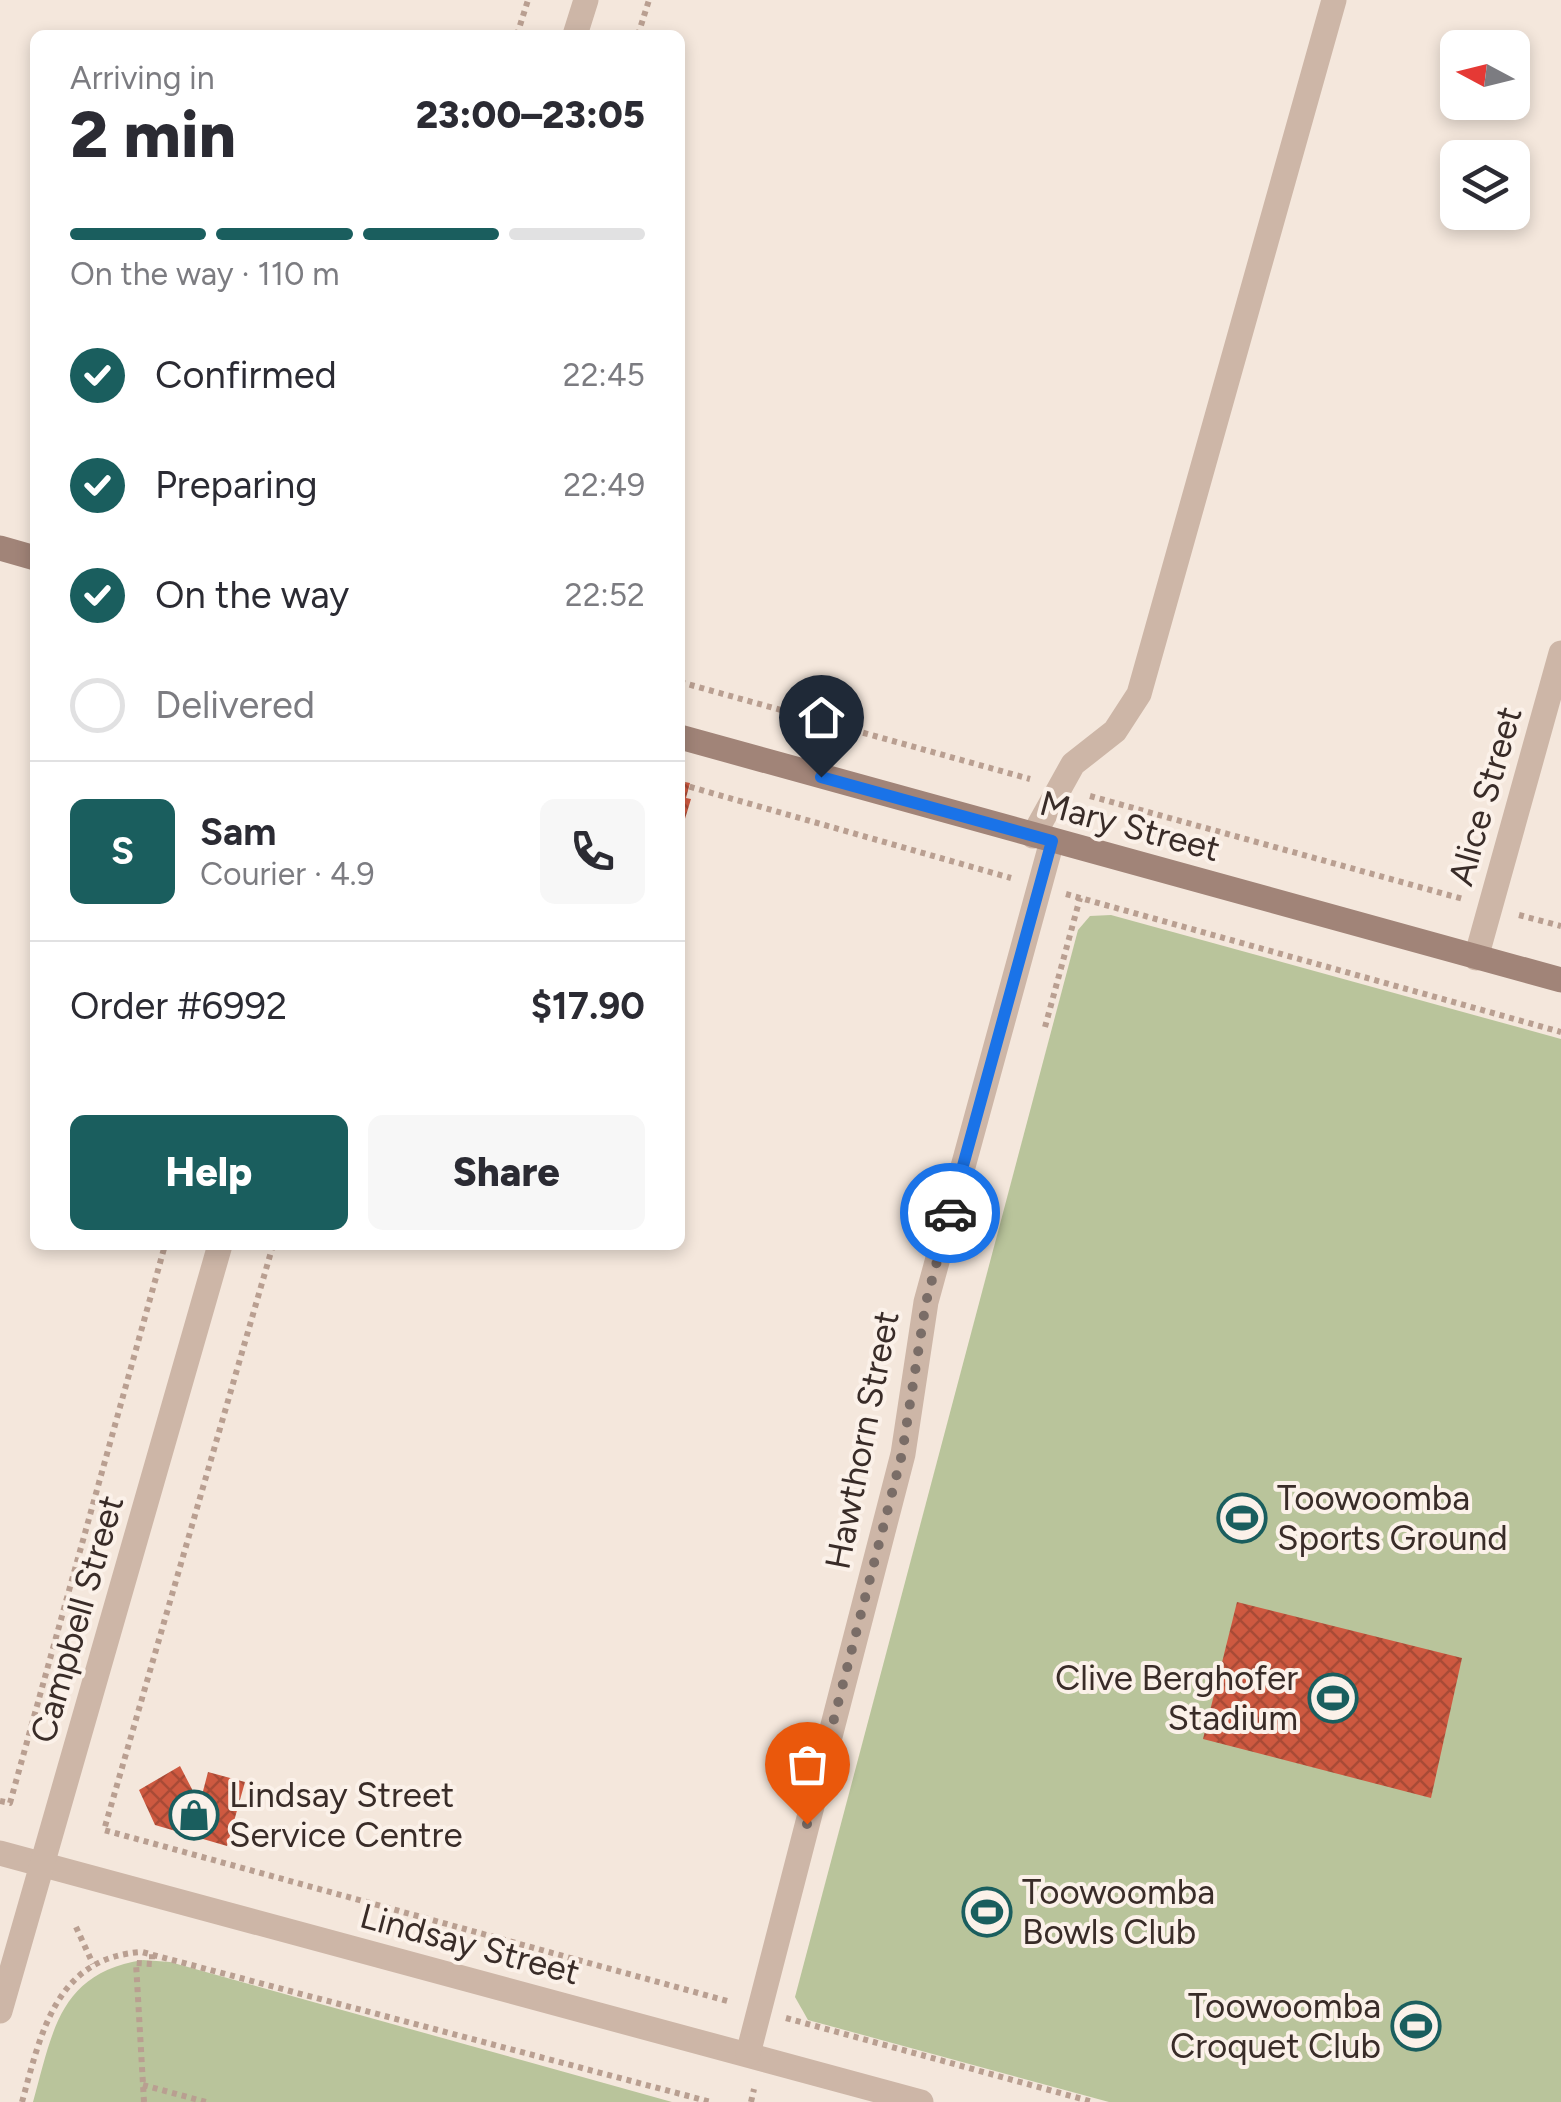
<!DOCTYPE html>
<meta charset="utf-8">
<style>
:root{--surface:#fff;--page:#f7f7f7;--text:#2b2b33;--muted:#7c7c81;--line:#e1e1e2;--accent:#1a5e5e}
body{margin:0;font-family:Figtree,sans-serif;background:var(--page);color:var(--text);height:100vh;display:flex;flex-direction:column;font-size:38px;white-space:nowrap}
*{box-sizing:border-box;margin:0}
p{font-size:32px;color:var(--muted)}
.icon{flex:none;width:55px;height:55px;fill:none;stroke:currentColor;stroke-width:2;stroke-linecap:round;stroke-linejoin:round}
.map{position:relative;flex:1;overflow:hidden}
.panel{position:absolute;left:30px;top:30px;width:655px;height:1220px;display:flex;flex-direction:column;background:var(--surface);border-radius:15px;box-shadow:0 5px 15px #0003}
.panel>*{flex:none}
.needle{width:65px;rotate:277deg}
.buttons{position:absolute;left:1440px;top:30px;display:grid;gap:20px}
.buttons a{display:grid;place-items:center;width:90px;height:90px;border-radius:15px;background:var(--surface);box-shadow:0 5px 15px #0003;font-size:50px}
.pin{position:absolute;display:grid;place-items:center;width:85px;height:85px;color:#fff;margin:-102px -42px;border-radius:50% 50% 50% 0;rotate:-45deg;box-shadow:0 0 10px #0007}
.pin .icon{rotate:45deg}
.courier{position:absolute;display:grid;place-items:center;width:100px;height:100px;margin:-50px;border:8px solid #1a73e8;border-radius:50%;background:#fff;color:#222;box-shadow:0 2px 12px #0007}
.headline em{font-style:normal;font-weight:800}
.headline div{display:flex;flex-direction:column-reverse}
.headline{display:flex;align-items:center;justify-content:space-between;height:170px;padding:0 40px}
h1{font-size:65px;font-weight:800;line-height:75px}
.bar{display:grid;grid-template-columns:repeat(4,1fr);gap:15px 10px;align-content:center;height:120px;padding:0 40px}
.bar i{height:12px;border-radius:8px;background:var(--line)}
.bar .current{background:var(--accent)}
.bar p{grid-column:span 4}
.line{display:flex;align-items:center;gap:25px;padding:0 40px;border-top:2px solid var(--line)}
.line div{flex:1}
.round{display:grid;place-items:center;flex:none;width:105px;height:105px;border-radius:15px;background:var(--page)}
ol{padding:0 40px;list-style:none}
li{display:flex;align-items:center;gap:30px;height:110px}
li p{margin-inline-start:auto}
li .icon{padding:10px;border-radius:50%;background:var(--accent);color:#fff;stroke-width:4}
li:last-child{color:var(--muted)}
li i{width:55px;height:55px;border:5px solid var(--line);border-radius:50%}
.button{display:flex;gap:20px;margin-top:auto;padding:20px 40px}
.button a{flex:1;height:115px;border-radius:15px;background:var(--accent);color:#fff;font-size:40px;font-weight:800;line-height:115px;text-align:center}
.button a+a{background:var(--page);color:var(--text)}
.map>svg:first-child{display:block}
</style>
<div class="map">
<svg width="1561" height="2102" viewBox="0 0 1561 2102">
<defs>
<pattern id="building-cross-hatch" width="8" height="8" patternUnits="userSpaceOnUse" patternTransform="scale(2.5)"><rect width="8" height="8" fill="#ce5940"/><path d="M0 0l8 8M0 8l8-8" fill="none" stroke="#a84a36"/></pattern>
</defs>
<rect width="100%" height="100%" fill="#f4e7dc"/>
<g fill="#b9c49b">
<path d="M1111 915 1561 1039V2102H1109L808 2020 795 1997 1078 930 1090 916Z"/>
<path d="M143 1960 170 1962 672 2102H33C53 2031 59 1973 143 1960Z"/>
</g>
<g fill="url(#building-cross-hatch)">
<path d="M680 781 690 783 686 798 691 799 681 832Z"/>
<path d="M1237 1602 1462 1658 1431 1798 1203 1739Z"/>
<path d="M180 1766 194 1793 202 1795 208 1772 245 1782 227 1846 155 1825 139 1790Z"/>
</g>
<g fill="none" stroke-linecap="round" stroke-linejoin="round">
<g stroke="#b99f91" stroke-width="6" stroke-dasharray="5 5" stroke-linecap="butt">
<path d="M517 35 528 0"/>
<path d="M638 35 649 0"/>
<path d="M680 682 1030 779"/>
<path d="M680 784 1011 878"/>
<path d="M1090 796 1463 899"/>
<path d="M1066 894 1561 1032"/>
<path d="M1519 915 1561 926"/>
<path d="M1045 1027 1080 898"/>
<path d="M273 1245 104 1830 731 2002"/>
<path d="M0 1801 10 1803 165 1245"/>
<path d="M76 1927 93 1964"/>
<path d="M786 2018 1093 2102"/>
<path d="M143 2085 206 2102"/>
<path d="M22 2102C41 2033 56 1957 142 1952L711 2102"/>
<path d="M144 2102 136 1963 152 1964V1954"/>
<path d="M751 2102 754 2089"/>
</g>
<g stroke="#cdb6a7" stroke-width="25">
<path d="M575 35 586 0"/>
<path d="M1033 836 1073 764 1115 731 1139 694 1334 0"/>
<path d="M1476 958 1561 653"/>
<path d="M0 1853 921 2102"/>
<path d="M0 2011 220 1245"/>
<path d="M748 2054 903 1454 926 1302 1052 841"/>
</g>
<g stroke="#a18478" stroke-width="25">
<path d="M0 548 35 558"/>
<path d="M680 737 1561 980"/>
</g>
</g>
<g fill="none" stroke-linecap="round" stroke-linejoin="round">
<path stroke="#7a6d67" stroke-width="10" stroke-dasharray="0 18" d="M807 1824 902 1454 926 1302 950 1213"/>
<path stroke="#1a73e8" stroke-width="12" d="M821 777 1052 841 950 1213"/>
</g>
<defs>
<g id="stadium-ring" transform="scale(2.5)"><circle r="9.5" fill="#fbf1e9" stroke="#1a5e5e" stroke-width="1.5"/><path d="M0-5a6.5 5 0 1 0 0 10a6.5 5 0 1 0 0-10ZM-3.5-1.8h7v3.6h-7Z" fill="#1a5e5e"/></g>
<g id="shop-ring" transform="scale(2.5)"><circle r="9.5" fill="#fbf1e9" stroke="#1a5e5e" stroke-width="1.5"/><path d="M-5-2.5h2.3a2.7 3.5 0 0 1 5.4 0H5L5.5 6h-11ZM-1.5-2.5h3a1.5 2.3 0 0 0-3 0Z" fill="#1a5e5e"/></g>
</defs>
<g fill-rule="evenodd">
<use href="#stadium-ring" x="1242" y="1518"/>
<use href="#stadium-ring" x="1333" y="1698"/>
<use href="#shop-ring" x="194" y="1815"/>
<use href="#stadium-ring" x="987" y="1912"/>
<use href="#stadium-ring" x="1416" y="2026"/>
</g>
<g text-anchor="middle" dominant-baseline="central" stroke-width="8" stroke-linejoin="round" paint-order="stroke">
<g font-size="35" fill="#392c28" stroke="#fbf1e9">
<text transform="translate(1485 796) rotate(-74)">Alice Street</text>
<text transform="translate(1130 826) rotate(15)">Mary Street</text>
<text transform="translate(862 1440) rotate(-79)">Hawthorn Street</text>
<text transform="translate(77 1619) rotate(-74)">Campbell Street</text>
<text transform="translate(470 1944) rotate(15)">Lindsay Street</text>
</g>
<g font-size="35" fill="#392c28" stroke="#fbf1e9" text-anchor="start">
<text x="1277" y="1498">Toowoomba<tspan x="1277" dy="40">Sports Ground</tspan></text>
<text x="1298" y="1678" text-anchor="end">Clive Berghofer<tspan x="1298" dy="40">Stadium</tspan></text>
<text x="229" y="1795">Lindsay Street<tspan x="229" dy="40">Service Centre</tspan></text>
<text x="1022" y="1892">Toowoomba<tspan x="1022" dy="40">Bowls Club</tspan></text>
<text x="1381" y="2006" text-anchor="end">Toowoomba<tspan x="1381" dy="40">Croquet Club</tspan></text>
</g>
</g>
</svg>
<div class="buttons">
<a><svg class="needle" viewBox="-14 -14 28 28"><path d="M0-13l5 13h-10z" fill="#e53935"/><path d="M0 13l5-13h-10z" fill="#7c7c81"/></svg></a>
<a><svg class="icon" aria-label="layers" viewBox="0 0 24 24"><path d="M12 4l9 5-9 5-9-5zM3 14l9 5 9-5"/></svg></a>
</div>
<div class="pin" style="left:807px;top:1824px;background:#ea580c"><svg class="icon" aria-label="bag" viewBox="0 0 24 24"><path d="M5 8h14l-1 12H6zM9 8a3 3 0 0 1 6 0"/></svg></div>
<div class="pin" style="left:821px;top:777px;background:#1f2937"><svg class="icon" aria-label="home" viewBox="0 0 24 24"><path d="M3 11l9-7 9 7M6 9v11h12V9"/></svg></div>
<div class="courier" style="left:950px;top:1213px"><svg class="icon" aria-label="car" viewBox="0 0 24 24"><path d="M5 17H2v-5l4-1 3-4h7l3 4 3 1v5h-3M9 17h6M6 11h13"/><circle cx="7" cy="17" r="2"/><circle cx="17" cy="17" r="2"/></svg></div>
<section class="panel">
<div class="headline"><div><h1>2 min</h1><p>Arriving in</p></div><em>23:00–23:05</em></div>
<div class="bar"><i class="current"></i><i class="current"></i><i class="current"></i><i></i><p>On the way · 110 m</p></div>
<ol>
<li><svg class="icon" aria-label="check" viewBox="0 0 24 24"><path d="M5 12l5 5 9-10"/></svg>Confirmed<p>22:45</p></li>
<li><svg class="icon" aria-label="check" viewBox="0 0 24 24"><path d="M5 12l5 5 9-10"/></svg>Preparing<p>22:49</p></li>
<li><svg class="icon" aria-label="check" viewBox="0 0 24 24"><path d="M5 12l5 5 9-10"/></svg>On the way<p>22:52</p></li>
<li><i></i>Delivered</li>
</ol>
<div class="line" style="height:180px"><b class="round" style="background:var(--accent);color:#fff">S</b><div><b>Sam</b><p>Courier · 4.9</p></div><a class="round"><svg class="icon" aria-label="phone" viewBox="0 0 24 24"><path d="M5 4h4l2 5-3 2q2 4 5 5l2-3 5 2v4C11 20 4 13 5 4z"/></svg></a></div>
<div class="line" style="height:130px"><div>Order #6992</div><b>$17.90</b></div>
<div class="button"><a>Help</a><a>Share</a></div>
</section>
</div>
